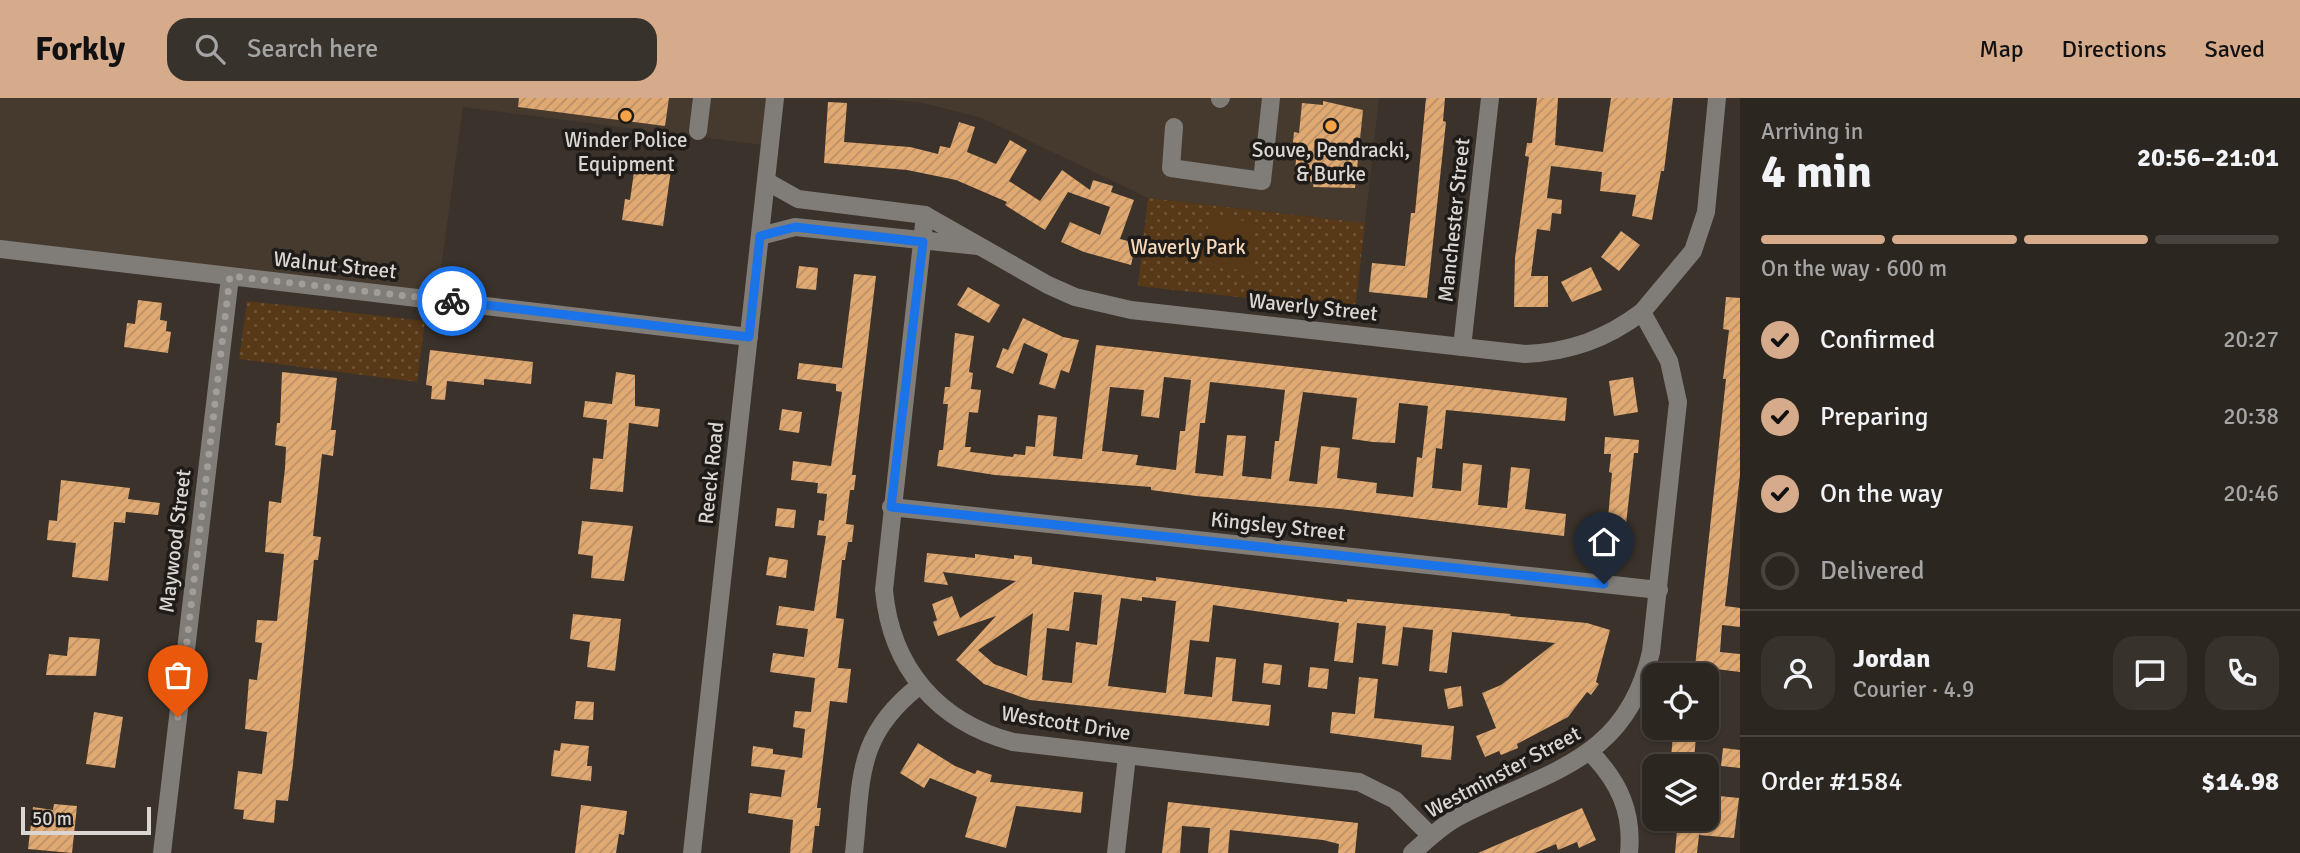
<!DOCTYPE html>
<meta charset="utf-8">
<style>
:root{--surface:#2c2620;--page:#38322d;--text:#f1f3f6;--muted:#a6a5a5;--line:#48433e;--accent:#d6ab8b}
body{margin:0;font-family:Signika,sans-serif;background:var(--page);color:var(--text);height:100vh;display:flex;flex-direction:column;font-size:26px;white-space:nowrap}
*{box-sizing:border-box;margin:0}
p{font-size:23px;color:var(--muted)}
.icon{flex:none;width:38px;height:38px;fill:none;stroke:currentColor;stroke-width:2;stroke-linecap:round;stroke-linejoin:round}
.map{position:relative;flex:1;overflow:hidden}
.panel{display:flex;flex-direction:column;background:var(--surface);width:560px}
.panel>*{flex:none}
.controls{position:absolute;left:1642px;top:565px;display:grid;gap:14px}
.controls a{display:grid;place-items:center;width:77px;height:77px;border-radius:14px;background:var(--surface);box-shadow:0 2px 5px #0004,0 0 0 2px var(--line);font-size:35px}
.scale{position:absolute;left:21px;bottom:18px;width:130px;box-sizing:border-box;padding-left:7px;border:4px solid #dbd6d2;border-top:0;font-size:19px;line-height:24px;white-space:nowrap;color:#dbd6d2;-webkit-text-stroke:5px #1e1b18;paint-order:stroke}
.pin{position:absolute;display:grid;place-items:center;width:60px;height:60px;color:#fff;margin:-72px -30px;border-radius:50% 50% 50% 0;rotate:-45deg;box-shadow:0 0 7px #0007}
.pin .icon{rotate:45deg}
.courier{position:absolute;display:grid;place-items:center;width:70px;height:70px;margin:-35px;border:5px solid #1a73e8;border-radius:50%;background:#fff;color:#222;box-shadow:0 2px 9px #0007}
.headline em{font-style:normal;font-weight:800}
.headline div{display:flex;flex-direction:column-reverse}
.headline{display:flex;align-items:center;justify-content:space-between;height:119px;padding:0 21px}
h1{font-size:46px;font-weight:800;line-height:52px}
.bar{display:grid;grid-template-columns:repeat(4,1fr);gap:10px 7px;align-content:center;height:84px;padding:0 21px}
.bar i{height:9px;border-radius:5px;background:var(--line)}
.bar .on{background:var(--accent)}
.bar p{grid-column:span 4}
.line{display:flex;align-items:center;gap:18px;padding:0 21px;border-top:2px solid var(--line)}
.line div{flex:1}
.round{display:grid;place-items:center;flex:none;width:74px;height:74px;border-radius:21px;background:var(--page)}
ol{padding:0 21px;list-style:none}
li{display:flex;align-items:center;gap:21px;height:77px}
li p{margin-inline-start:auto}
li .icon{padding:7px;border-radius:50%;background:var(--accent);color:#111;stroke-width:4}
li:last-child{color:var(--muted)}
li i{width:38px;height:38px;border:4px solid var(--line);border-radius:50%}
header{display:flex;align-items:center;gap:42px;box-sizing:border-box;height:98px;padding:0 35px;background:var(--accent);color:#111}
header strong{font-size:33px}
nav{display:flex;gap:38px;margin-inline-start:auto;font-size:24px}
.search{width:490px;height:63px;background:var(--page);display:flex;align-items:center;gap:18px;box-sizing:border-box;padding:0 24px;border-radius:21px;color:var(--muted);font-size:26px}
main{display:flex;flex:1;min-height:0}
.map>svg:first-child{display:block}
</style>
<header>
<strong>Forkly</strong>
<div class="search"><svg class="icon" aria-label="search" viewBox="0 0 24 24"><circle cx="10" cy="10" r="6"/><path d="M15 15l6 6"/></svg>Search here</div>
<nav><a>Map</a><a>Directions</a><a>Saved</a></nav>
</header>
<main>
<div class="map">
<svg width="1740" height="755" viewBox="0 0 1740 755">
<defs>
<pattern id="grass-dots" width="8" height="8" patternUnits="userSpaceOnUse" patternTransform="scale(1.75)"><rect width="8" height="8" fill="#573817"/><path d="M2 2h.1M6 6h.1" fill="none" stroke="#6f5438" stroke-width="1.8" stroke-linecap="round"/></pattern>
<pattern id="building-hatch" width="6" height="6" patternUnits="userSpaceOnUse" patternTransform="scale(1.75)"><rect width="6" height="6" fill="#e1a972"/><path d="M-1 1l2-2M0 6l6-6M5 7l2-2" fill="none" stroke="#b98f65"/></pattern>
</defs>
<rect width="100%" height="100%" fill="#3a322b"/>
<g fill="#463a2e">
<path d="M0 0H775L770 48 463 9 437 201 0 151Z"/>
<path d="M870 0H1379L1365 125 1148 100 982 20 923 5Z"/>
</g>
<g fill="url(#grass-dots)">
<path d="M1148 100 1365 125 1355 212 1138 188Z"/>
<path d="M247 203 425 223 417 284 239 261Z"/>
</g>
<path fill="#573817" d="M1209 119 1256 124 1252 173 1204 168Z"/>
<g fill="url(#building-hatch)" fill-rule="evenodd">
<path d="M519 0H669L665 28 518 9Z"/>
<path d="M1426 0H1445L1443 23 1446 24 1427 200 1369 194 1372 165 1405 168 1411 115H1415Z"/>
<path d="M1537 0H1558L1555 47 1603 54 1611 0H1673L1664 73H1661L1652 122 1632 118 1636 97 1600 93 1602 74 1551 68 1547 100 1562 102 1561 116 1552 115 1550 133 1537 131 1531 178H1548V209H1514L1515 160 1529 59 1525 58 1527 45H1532Z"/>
<path d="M1323 3 1363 12 1355 90 1313 89 1314 84 1294 82 1297 53H1292L1294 34 1299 35 1302 5 1323 7Z"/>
<path d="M828 4 847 5 844 44 910 49 938 56 940 48 950 50 959 24 975 29 967 54 996 66 1010 42 1027 52 1009 83 1040 103 1062 72 1090 92 1093 82 1113 88 1111 94 1134 102 1120 141 1136 145 1131 167 1084 154 1061 144 1070 124 1100 137 1110 109 1068 94 1045 132 1005 107 1007 104 956 82 907 72 824 65Z"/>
<path d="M635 67 671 72 663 128 622 122 625 101 630 102Z"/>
<path d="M1621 133 1640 147 1619 173 1601 159Z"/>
<path d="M799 168 818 170 816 192 796 190Z"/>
<path d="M1591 169 1602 192 1572 204 1561 184Z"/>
<path d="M854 176 876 178 852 377H856L854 392H850L846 426 854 427 852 444H848L845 462H842L836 520 844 521 838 570 851 571 847 605 830 603 817 710H821L819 728H815L812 755H790L793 722 748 715 750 695 781 699 785 672 751 668 753 648 773 651V656L802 660 805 631 793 629 795 613 811 614 815 580 770 574 773 555 804 559 808 531 776 527 779 508 814 513 826 438 817 437 819 422 824 423 827 396 817 395 818 385 791 382 793 363 831 368 842 294 836 293V286L797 281 799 265 842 270Z"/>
<path d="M968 189 1000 207 989 225 957 207Z"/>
<path d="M1726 199 1740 200V377L1725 508 1740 510V529L1722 527 1720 554 1740 556V574L1716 571V578H1694L1726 281H1723L1729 232 1723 231Z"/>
<path d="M138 202 162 205 160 222 167 223 166 233 171 234 168 255 124 249 127 225 135 226Z"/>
<path d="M1023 220 1063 239 1079 242 1069 275 1061 272 1055 291 1039 286 1048 256 1024 245 1013 276 996 269 1003 250 1008 252Z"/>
<path d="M955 235 974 238 969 274 973 275 971 291 981 292 978 315 969 314 965 349H971L970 354 1013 359 1014 356 1025 357 1026 348 1035 349 1038 317 1057 319 1053 358 1082 361 1096 247 1567 300 1565 323 1446 312 1442 351 1436 350 1432 390 1461 393 1463 365 1482 367 1478 407 1507 410 1511 369 1530 371 1525 411 1566 416 1564 438 1340 411 1196 398 1151 392V389L995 377 937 368 939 352H943L948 306H943L945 289H950ZM1164 279 1191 282 1185 333H1180L1176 372 1136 367 1138 357 1102 353 1110 289 1144 292 1141 318 1159 320ZM1210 284 1285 292 1279 343H1275L1271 381 1242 378 1246 338 1227 337 1223 378 1195 375 1200 325H1205ZM1303 294 1357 300 1352 341 1373 344 1395 345 1399 305 1428 308 1422 360 1417 359 1413 399 1376 395 1377 385 1337 380 1340 350 1321 348 1317 386 1289 383Z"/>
<path d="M430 252 533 264 531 286 484 281V287L447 283 445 302 431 301 432 288 426 287Z"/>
<path d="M282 274 337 280 331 332H336L333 358 322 356 313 438 321 439 318 462H314L293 666 288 703 276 702 274 725 243 721 244 712 234 711 238 673 262 676 267 634 245 631 249 581 257 582 262 545 255 544 257 522 277 523 281 486 284 456 265 454 269 403 281 405 285 370 286 349 275 347 277 325H280Z"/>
<path d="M616 274 635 277V308L660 311 658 329 629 325 623 394 590 391 593 360 603 361 607 322 583 319 585 303 612 306Z"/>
<path d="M1633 279 1638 314 1614 318 1609 283Z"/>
<path d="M782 311 802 314 799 335 779 332Z"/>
<path d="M1605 339 1639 342 1638 355H1634L1624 444 1592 441 1594 418 1608 420 1612 375 1609 374 1611 356H1604Z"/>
<path d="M61 382 130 390 128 401 160 405 158 417 126 414 125 425 114 424 108 483 72 479 76 445 47 442 49 422 57 423Z"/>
<path d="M777 410 796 412 794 430 775 428Z"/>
<path d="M582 423 633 428 624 483 591 480 593 458 578 456Z"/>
<path d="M927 455 975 460V456L1014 461V457L1032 459V466L1156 483V479L1347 504V501L1511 516 1510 518 1587 525 1610 532 1596 584 1599 586 1591 597 1587 594 1568 619 1517 646 1518 650 1501 657 1499 653 1485 659 1476 638 1496 630 1482 595 1501 587 1555 545 1452 534 1447 575 1429 573 1433 532 1403 529 1398 568 1382 566 1386 528 1357 525 1353 565 1334 563 1339 525 1213 507 1209 544 1190 542 1184 596 1212 599 1216 559 1236 561 1232 603 1271 607 1269 628 1030 602 984 586 956 562 996 518 938 538 933 524 937 522 932 506 952 498 960 520 1016 483 943 474 948 487 924 484ZM1074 494 1102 497 1097 547 1076 544 1072 585 1042 582 1047 530 1069 533ZM1142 499 1176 503 1166 595 1108 588 1121 500 1142 503ZM1033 515 1027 578 994 566 978 552Z"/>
<path d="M769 459 788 462 786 480 766 477Z"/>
<path d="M573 516 621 521 615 573 587 569 590 544 570 541Z"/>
<path d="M69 539 100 541 96 578 46 577 49 556 67 558Z"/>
<path d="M1264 565 1282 567 1280 587 1262 585Z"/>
<path d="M1310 569 1329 571 1327 591 1308 589Z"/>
<path d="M1359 579 1378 581 1374 620 1454 628 1451 662 1421 659 1422 647 1330 635 1332 614 1355 616Z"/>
<path d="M1461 588 1463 608 1448 611 1444 591Z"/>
<path d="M576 603 594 604 593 622 574 621Z"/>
<path d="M94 614 123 619 115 670 86 666Z"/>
<path d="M1674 630H1697L1694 660 1671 658Z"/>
<path d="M561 645 589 648 587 668H592L591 683 551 678 554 652 560 653Z"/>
<path d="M918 645 955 668 975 676 977 672 992 677 990 684 1083 694 1081 715 1016 708 1006 750 965 739 977 699 930 680 924 690 900 675Z"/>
<path d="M1723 650 1740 652V670L1721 668Z"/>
<path d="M1719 698 1739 700 1734 740 1699 737 1697 755H1675L1678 721 1716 724Z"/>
<path d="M1168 704 1358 725 1355 755H1338L1339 746 1323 742 1230 732 1228 755H1208L1210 730 1182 728 1180 755H1162Z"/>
<path d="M54 706 77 708 72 755 28 751 33 709 53 712Z"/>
<path d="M581 707 627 713 624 737 619 736 616 755H575Z"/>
<path d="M1582 710 1596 742 1579 750 1577 744 1558 752 1556 746 1535 755H1478Z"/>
</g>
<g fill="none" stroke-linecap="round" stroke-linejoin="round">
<g stroke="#807c78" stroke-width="18">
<path d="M1220 1 1221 0"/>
<path d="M1174 29 1171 70 1262 83 1271 0"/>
<path d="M698 33 702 0"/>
<path d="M766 83 798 101 925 117 1048 187 1075 199 1131 212 1525 256C1570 254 1606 241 1642 214"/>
<path d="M925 117 884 492C891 570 938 624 1013 644L1359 684 1395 702 1431 738"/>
<path d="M760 138 795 129 978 148"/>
<path d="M0 151 749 239"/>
<path d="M1462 249 1490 0"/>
<path d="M891 409 1659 492"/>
<path d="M1591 655C1619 684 1633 714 1629 755"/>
<path d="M162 755 230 179"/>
<path d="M692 755 775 0"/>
<path d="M854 755C862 681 855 638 919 588"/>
<path d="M1116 755 1127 658"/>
<path d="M1412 755C1427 742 1441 728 1458 719 1545 673 1626 665 1651 554L1678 304 1669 263 1642 214 1693 153 1706 114 1717 0"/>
</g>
</g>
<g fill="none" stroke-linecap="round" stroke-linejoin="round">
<path stroke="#a39d98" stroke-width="7" stroke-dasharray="0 12.6" d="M178 619 230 178 452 203"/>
<path stroke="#1a73e8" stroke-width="9" d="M452 203 749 239 760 138 795 129 923 144 891 409 1604 486"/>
</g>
<g fill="#f6a247" stroke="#1e1b18" stroke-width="2.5">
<circle cx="626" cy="18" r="7"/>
<circle cx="1331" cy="28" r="7"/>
</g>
<g text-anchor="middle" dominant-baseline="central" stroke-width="7" stroke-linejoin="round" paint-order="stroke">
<g font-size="21" fill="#dbd6d2" stroke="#1e1b18">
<text x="626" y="42">Winder Police<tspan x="626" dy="24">Equipment</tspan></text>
<text x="1331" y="52">Souve, Pendracki,<tspan x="1331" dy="24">&amp; Burke</tspan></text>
</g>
<g font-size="21" fill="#dbd6d2" stroke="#1e1b18">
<text transform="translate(1454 122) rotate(-84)">Manchester Street</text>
<text transform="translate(335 167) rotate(6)">Walnut Street</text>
<text transform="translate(1313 209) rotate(6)">Waverly Street</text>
<text transform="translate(711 375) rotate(-84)">Reeck Road</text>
<text transform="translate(1278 428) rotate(6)">Kingsley Street</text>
<text transform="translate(175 443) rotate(-83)">Maywood Street</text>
<text transform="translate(1066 625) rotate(9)">Westcott Drive</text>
<text transform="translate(1503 674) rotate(-28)">Westminster Street</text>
</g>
<g font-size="21" fill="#f5d7ba" stroke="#1e1b18">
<text x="1188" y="149">Waverly Park</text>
</g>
</g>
</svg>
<div class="controls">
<a><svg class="icon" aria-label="locate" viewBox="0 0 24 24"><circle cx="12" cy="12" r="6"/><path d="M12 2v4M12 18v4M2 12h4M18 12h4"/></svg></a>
<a><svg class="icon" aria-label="layers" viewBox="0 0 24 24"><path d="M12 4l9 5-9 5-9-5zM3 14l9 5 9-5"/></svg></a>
</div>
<div class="scale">50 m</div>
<div class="pin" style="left:178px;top:619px;background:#ea580c"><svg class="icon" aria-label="bag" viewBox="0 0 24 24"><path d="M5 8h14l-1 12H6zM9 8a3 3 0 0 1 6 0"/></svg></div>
<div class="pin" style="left:1604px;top:486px;background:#1f2937"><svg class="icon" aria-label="home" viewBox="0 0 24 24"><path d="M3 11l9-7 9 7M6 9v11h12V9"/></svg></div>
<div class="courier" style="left:452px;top:203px"><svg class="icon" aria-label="bike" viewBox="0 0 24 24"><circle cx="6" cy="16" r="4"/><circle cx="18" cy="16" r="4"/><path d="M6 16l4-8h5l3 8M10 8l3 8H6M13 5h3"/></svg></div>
</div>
<section class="panel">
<div class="headline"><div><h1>4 min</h1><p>Arriving in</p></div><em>20:56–21:01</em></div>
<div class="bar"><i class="on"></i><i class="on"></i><i class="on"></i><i></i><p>On the way · 600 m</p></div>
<ol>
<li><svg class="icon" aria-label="check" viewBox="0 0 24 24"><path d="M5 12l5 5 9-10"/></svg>Confirmed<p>20:27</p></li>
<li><svg class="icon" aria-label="check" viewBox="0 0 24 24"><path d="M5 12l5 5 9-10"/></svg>Preparing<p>20:38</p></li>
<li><svg class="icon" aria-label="check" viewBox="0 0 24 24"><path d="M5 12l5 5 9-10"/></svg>On the way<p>20:46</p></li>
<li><i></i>Delivered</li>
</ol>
<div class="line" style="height:126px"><a class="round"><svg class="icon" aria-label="person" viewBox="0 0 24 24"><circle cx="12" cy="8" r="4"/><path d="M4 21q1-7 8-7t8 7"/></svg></a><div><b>Jordan</b><p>Courier · 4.9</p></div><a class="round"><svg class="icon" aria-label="chat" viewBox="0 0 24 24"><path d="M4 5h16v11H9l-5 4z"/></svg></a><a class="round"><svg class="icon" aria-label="phone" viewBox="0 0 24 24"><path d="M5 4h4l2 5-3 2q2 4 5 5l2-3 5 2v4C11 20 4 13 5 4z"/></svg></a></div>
<div class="line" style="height:91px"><div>Order #1584</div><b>$14.98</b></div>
</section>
</main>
